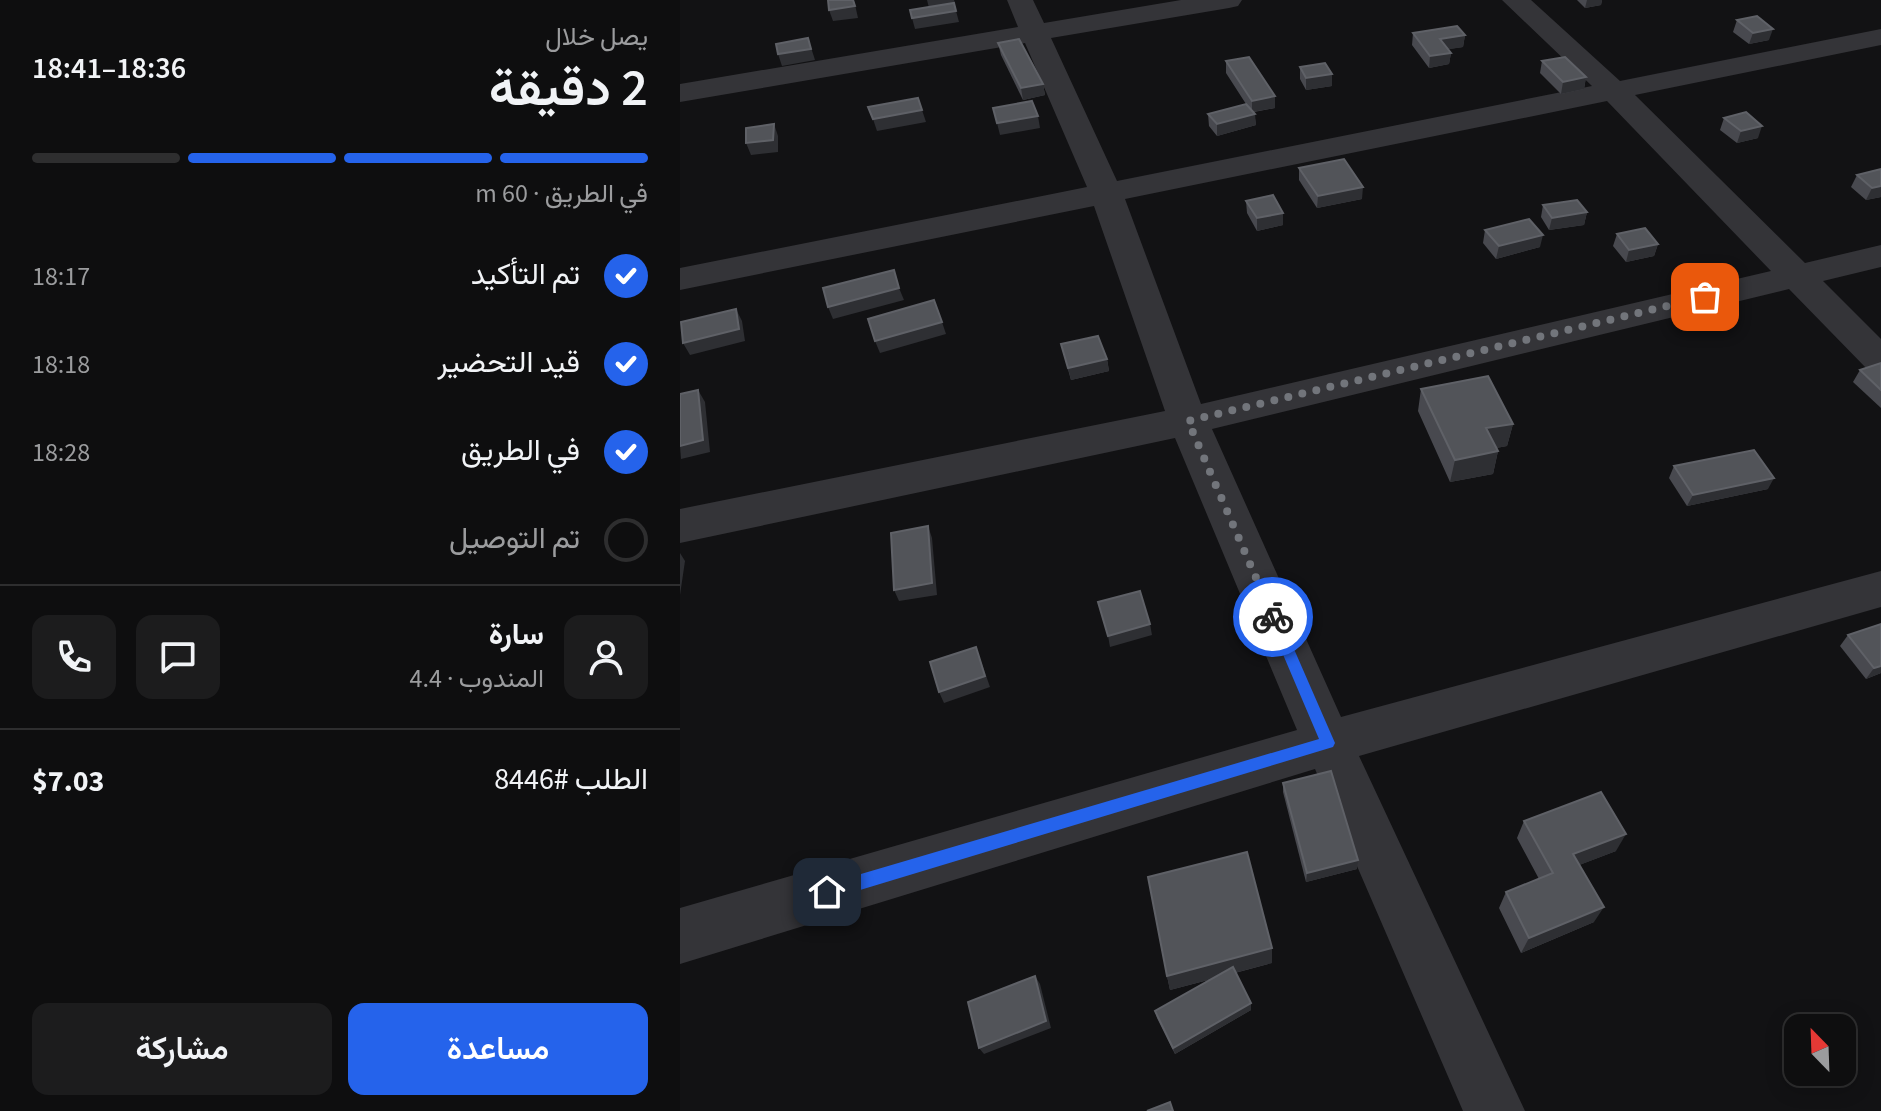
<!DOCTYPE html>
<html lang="ar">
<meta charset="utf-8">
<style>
:root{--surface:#0e0e0f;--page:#1c1c1d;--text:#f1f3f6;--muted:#9b9c9e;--line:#2e2e2f;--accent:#2563eb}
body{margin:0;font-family:"Source Sans 3",Vazirmatn,sans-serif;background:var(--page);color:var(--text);direction:rtl;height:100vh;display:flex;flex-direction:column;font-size:30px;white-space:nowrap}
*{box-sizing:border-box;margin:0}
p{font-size:26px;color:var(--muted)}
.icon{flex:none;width:44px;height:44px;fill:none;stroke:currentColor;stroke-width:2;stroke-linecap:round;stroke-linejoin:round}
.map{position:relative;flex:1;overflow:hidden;direction:ltr}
.side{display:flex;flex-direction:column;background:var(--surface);width:680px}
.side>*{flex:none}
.needle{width:52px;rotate:337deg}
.fabs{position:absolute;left:1104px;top:1014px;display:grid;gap:16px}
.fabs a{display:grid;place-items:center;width:72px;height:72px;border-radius:16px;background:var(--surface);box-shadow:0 4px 20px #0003,0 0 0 2px var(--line);font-size:40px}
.pin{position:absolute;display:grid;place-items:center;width:68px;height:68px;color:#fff;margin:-34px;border-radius:16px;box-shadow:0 4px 12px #0006}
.courier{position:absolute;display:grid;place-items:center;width:80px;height:80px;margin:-40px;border:6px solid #2563eb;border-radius:50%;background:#fff;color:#222;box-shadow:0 2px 10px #0007}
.overview em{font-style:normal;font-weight:600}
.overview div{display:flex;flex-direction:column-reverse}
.overview{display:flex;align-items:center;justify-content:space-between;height:136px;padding:0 32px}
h1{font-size:52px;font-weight:600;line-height:60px}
.bar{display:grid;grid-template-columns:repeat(4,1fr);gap:12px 8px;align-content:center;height:96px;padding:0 32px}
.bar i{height:10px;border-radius:6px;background:var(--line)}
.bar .current{background:var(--accent)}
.bar p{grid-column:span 4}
.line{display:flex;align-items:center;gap:20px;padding:0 32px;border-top:2px solid var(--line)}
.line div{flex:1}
.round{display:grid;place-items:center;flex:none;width:84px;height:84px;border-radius:16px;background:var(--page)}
ol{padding:0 32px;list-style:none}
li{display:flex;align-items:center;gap:24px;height:88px}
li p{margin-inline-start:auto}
li .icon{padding:8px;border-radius:50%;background:var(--accent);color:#fff;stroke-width:4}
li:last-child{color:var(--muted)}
li i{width:44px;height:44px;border:4px solid var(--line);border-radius:50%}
.button{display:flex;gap:16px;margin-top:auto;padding:16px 32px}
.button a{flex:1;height:92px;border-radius:16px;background:var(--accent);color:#fff;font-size:32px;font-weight:600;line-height:92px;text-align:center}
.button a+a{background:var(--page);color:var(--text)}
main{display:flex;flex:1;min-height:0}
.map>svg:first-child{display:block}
</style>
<main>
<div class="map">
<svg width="1201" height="1111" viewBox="0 0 1201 1111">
<rect width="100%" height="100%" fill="#121214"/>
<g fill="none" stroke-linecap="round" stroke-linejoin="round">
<path fill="#343438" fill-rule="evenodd" d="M327 0H353L364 23 501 0H562L558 6 549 8 371 38 437 181 912 86 822 0H851L940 81 1201 29V45L955 95 1125 263 1201 245V267L1143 281 1201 339V374L1188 370 1109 289 532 429 661 717 1201 571V607L679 756 845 1111H783L635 769 0 964V908L617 730 495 438 0 543V509L485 411 414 206 0 290V268L407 187 345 43 0 102V84L338 27ZM927 101 1091 271 521 404 445 199Z"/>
</g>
<g fill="#48494f">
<path d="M897 0H922L921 5 905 8Z"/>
<path d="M1057 20 1089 40 1069 44 1053 32Z"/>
<path d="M733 33 785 35 783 47 768 49 771 53 769 64 749 68 732 45Z"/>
<path d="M318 43 363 84 365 95 343 100 321 55Z"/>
<path d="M546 61 595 96V108L574 112 576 125 537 136 529 126 528 114 566 104 546 73Z"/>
<path d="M862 61 906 77 904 89 881 94 860 73Z"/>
<path d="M620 67 652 74V86L626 90 620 79Z"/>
<path d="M1044 118 1078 138 1057 143 1040 130Z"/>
<path d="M619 168 682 199 637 208 619 180Z"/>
<path d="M1177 175 1201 197 1186 200 1171 187Z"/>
<path d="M566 201 603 225 577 231 567 213Z"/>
<path d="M863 205 907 212 904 225 869 230 861 217Z"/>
<path d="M805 230 860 247 816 259 803 243Z"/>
<path d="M937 234 978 244 974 256 946 262 933 246Z"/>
<path d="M381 344 427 359 429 371 391 380Z"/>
<path d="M1201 363V408L1173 382 1180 370Z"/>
<path d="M741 389 833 424 827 446 816 448 818 451 813 474 770 482 738 411Z"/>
<path d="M994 466 1088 489 1007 506 989 478Z"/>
<path d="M1201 624V673L1186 679 1160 646 1168 635Z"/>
<path d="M603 783 677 869 626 882 603 792Z"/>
<path d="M844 821 936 851 899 865 914 922 841 953 819 908 826 892 859 879 837 838Z"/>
<path d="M592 963 555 973 571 1010 495 1054 477 1018 475 1011 532 979 490 990 487 976Z"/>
</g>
<g fill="#2e2f33">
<path d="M174 0 178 18 153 21 149 10Z"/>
<path d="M247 0H274L275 4 249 8Z"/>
<path d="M907 0H922L921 5 905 8Z"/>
<path d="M276 11 279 22 235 29 232 18Z"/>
<path d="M1093 29 1089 40 1069 44 1073 33Z"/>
<path d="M785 35 783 47 759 51 760 39Z"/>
<path d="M128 38 135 60 102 66 98 54Z"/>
<path d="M771 53 769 64 749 68 750 56Z"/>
<path d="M652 74V86L626 90V78Z"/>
<path d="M906 77 904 89 881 94 883 82Z"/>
<path d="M363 84 365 95 343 100 341 88Z"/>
<path d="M595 96V108L572 112V101Z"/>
<path d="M242 110 246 122 197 131 193 119Z"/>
<path d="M575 114 576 125 537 136V124Z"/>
<path d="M358 116 360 128 320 135 317 123Z"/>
<path d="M94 124 98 136V152L71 155 66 143Z"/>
<path d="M1082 126 1078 138 1057 143 1061 131Z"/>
<path d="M1201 186V197L1186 200 1192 188Z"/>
<path d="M683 187 682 199 637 208 638 196Z"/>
<path d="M907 212 904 225 869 230 872 218Z"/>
<path d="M603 213V225L577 231V218Z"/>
<path d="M863 235 860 247 816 259 819 246Z"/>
<path d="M978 244 974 256 946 262 949 250Z"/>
<path d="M219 288 224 300 153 319 148 307Z"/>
<path d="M56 309 62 321 65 341 10 355 3 343Z"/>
<path d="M262 322 266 334 200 353 195 341Z"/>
<path d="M427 359 429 371 391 380 388 368Z"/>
<path d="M18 390 25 402 30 452 1 459 0 446Z"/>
<path d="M833 424 827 446 801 451 806 428Z"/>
<path d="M818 451 813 474 770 482 775 460Z"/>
<path d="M1094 478 1088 489 1007 506 1013 495Z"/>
<path d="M248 526 252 538 257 595 219 601 214 590Z"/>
<path d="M0 553 5 561 0 595Z"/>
<path d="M470 624 472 635 430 647 428 636Z"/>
<path d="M296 647 310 687 264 703 259 692Z"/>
<path d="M1201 666V673L1186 679 1194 668Z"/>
<path d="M946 834 936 851 884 871 893 854Z"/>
<path d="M678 860 677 869 626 882 627 873Z"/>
<path d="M924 907 914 922 841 953 849 938Z"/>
<path d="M592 948V963L490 990 487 976Z"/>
<path d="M355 976 360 984 371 1028 304 1054 299 1048Z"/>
<path d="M571 1003V1010L495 1054 493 1048Z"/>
</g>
<g fill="#525459" stroke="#5f6167" stroke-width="2">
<path d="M148 0H173L175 6 149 10Z"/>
<path d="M274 3 276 11 232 18 230 10Z"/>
<path d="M1077 16 1093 29 1073 33 1057 20Z"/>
<path d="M777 26 785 35 760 39 771 53 750 56 733 33Z"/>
<path d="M128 38 131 49 98 54 96 44Z"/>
<path d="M339 39 363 84 341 88 318 43Z"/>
<path d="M569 57 595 96 572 101 546 61Z"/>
<path d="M885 57 906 77 883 82 862 61Z"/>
<path d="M645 63 652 74 626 78 620 67Z"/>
<path d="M238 98 242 110 193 119 188 107Z"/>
<path d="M352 101 358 116 317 123 313 108Z"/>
<path d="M566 104 575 114 537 124 528 114Z"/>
<path d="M1066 112 1082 126 1061 131 1044 118Z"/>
<path d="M94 124 93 140 66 143V128Z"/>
<path d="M664 159 683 187 638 196 619 168Z"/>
<path d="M1201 169V186L1192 188 1177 175Z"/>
<path d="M593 195 603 213 577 218 566 201Z"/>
<path d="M897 200 907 212 872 218 863 205Z"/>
<path d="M849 219 863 235 819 246 805 230Z"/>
<path d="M965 228 978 244 949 250 937 234Z"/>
<path d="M214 270 219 288 148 307 143 288Z"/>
<path d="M254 300 262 322 195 341 188 319Z"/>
<path d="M56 309 59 329 3 343 1 322Z"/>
<path d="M418 336 427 359 388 368 381 344Z"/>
<path d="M1201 363V390L1180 370Z"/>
<path d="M808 376 833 424 806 428 818 451 775 460 741 389Z"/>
<path d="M18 390 23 440 0 446V394Z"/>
<path d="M1074 450 1094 478 1013 495 994 466Z"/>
<path d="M248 526 252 583 214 590 211 533Z"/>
<path d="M460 591 470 624 428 636 418 602Z"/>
<path d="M1201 624V666L1194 668 1168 635Z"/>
<path d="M296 647 305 676 259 692 250 662Z"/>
<path d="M651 771 678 860 627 873 603 783Z"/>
<path d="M921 792 946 834 893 854 924 907 849 938 826 892 873 873 844 821Z"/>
<path d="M567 852 592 948 487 976 468 877Z"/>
<path d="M553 967 571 1003 493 1048 475 1011Z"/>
<path d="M355 976 366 1021 299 1048 288 1002Z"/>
<path d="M490 1102 493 1111H467Z"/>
</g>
<path fill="#2563eb" d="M593 612 600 617 655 743 653 747 147 900 142 897 139 892 147 884 639 739 587 617Z"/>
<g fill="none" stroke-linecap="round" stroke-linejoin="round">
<path stroke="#72757b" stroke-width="8" stroke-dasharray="0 14.4" d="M593 617 508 421 1025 297"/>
</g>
</svg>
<div class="fabs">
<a><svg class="needle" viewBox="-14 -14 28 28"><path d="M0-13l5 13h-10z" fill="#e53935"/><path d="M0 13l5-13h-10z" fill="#9b9c9e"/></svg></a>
</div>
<div class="pin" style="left:1025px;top:297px;background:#ea580c"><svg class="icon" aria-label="bag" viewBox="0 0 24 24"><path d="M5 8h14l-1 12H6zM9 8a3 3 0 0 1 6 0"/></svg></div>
<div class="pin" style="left:147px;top:892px;background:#1f2937"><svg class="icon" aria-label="home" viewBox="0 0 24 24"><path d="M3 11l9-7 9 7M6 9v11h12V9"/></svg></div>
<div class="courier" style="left:593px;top:617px"><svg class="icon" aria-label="bike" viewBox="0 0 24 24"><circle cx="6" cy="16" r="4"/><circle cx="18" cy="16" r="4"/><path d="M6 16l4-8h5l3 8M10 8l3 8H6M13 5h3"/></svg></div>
</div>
<section class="side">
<div class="overview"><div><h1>2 دقيقة</h1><p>يصل خلال</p></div><em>18:36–18:41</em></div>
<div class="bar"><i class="current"></i><i class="current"></i><i class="current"></i><i></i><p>في الطريق · 60 m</p></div>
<ol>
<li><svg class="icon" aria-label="check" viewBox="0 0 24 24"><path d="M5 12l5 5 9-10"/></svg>تم التأكيد<p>18:17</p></li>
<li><svg class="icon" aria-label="check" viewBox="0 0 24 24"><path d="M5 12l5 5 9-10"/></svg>قيد التحضير<p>18:18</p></li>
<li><svg class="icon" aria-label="check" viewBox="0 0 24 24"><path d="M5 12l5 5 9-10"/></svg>في الطريق<p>18:28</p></li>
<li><i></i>تم التوصيل</li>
</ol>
<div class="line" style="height:144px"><a class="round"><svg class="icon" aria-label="person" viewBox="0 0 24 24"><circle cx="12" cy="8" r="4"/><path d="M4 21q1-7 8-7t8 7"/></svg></a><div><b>سارة</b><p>المندوب · 4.4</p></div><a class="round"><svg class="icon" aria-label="chat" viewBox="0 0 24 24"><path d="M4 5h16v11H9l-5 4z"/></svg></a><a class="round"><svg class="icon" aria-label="phone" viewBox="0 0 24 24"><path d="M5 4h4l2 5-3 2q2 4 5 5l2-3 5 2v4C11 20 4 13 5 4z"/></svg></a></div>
<div class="line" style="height:104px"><div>الطلب #8446</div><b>$7.03</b></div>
<div class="button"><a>مساعدة</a><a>مشاركة</a></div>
</section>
</main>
